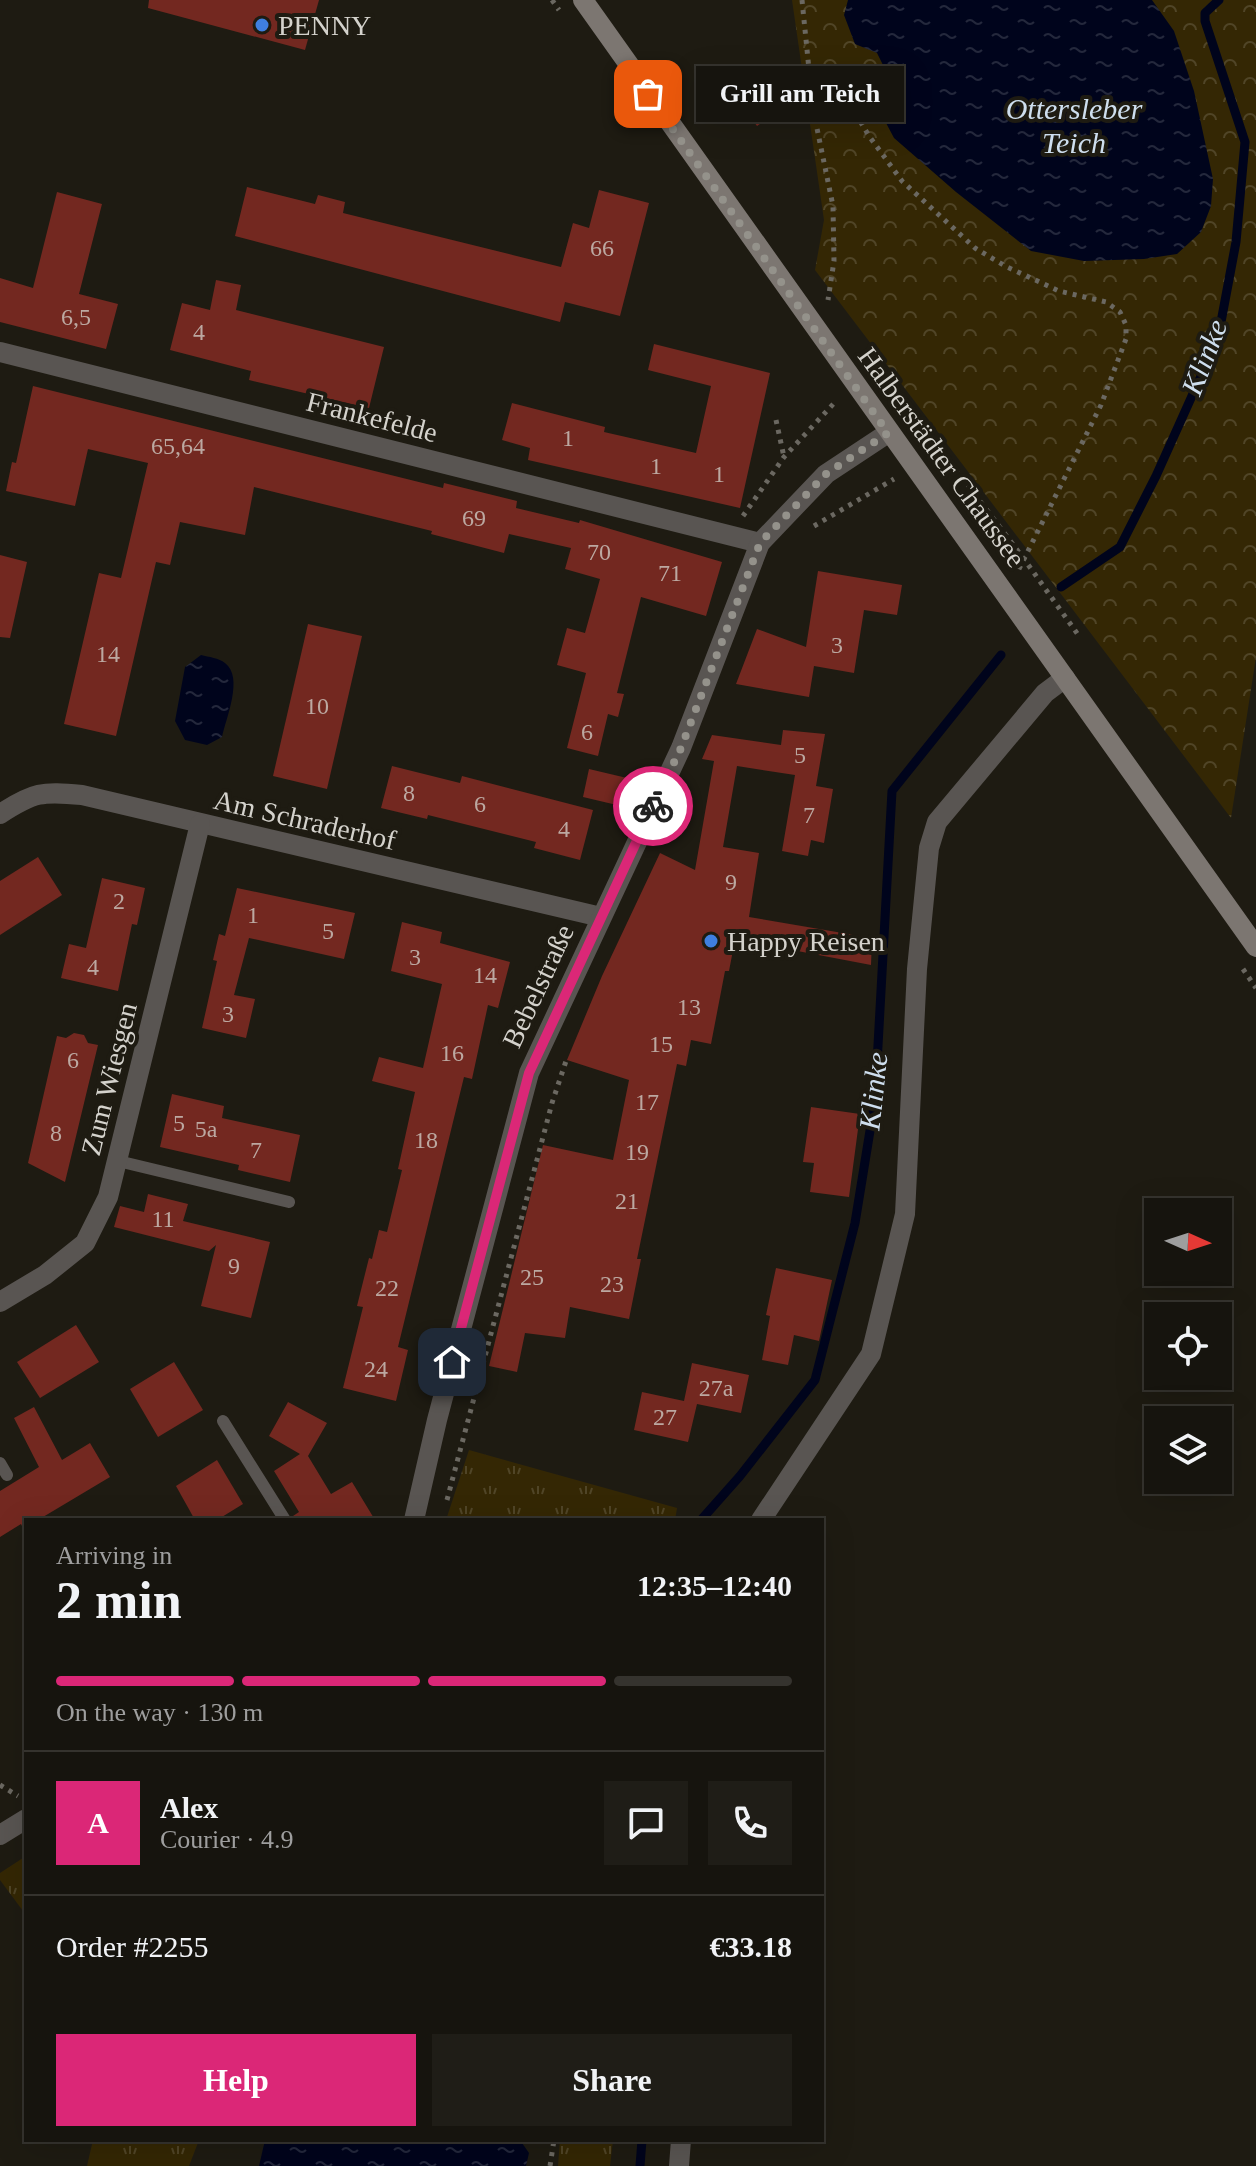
<!DOCTYPE html>
<meta charset="utf-8">
<style>
:root{--surface:#16140e;--page:#1f1d17;--text:#f1f3f6;--muted:#9e9e9e;--line:#35332e;--accent:#db2777}
body{margin:0;font-family:Georgia,serif;background:var(--page);color:var(--text);height:100vh;display:flex;flex-direction:column;font-size:30px;white-space:nowrap}
*{box-sizing:border-box;margin:0}
p{font-size:26px;color:var(--muted)}
.icon{flex:none;width:44px;height:44px;fill:none;stroke:currentColor;stroke-width:2;stroke-linecap:round;stroke-linejoin:round}
.map{position:relative;flex:1;overflow:hidden}
.sheet{position:absolute;left:24px;top:1518px;width:800px;height:624px;display:flex;flex-direction:column;background:var(--surface);border-radius:0px;box-shadow:0 8px 32px #0002,0 0 0 2px var(--line)}
.sheet>*{flex:none}
.needle{width:52px;rotate:93deg}
.controls{position:absolute;left:1144px;top:1198px;display:grid;gap:16px}
.controls a{display:grid;place-items:center;width:88px;height:88px;border-radius:0px;background:var(--surface);box-shadow:0 8px 32px #0002,0 0 0 2px var(--line);font-size:40px}
.pin{position:absolute;display:grid;place-items:center;width:68px;height:68px;color:#fff;margin:-34px;border-radius:16px;box-shadow:0 4px 12px #0006}
.courier{position:absolute;display:grid;place-items:center;width:80px;height:80px;margin:-40px;border:6px solid #db2777;border-radius:50%;background:#fff;color:#222;box-shadow:0 2px 10px #0007}
.bubble{position:absolute;height:56px;border-radius:0px;background:var(--surface);box-shadow:0 8px 32px #0002,0 0 0 2px var(--line);font-size:26px;font-weight:800;line-height:56px;text-align:center}
.headline em{font-style:normal;font-weight:800}
.headline div{display:flex;flex-direction:column-reverse}
.headline{display:flex;align-items:center;justify-content:space-between;height:136px;padding:0 32px}
h1{font-size:52px;font-weight:800;line-height:60px}
.bar{display:grid;grid-template-columns:repeat(4,1fr);gap:12px 8px;align-content:center;height:96px;padding:0 32px}
.bar i{height:10px;border-radius:6px;background:var(--line)}
.bar .current{background:var(--accent)}
.bar p{grid-column:span 4}
.line{display:flex;align-items:center;gap:20px;padding:0 32px;border-top:2px solid var(--line)}
.line div{flex:1}
.round{display:grid;place-items:center;flex:none;width:84px;height:84px;border-radius:0px;background:var(--page)}
.action{display:flex;gap:16px;margin-top:auto;padding:16px 32px}
.action a{flex:1;height:92px;border-radius:0px;background:var(--accent);color:#fff;font-size:32px;font-weight:800;line-height:92px;text-align:center}
.action a+a{background:var(--page);color:var(--text)}
.map>svg:first-child{display:block}
</style>
<div class="map">
<svg width="1256" height="2166" viewBox="0 0 1256 2166">
<defs>
<pattern id="grass-tufts" width="24" height="20" patternUnits="userSpaceOnUse" patternTransform="scale(2)"><rect width="24" height="20" fill="#342704"/><path d="M3 7l-1-3M5 7V3M7 7l1-3M15 17l-1-3M17 17v-4M19 17l1-3" fill="none" stroke="#504527"/></pattern>
<pattern id="park-crowns" width="20" height="18" patternUnits="userSpaceOnUse" patternTransform="scale(2)"><rect width="20" height="18" fill="#342704"/><path d="M2 6a3 3 0 1 1 6 0M12 15a3 3 0 1 1 6 0" fill="none" stroke="#504527"/></pattern>
<pattern id="water-ripples" width="26" height="14" patternUnits="userSpaceOnUse" patternTransform="scale(2)"><rect width="26" height="14" fill="#00041c"/><path d="M2 4q2-2 4 0t4 0M15 11q2-2 4 0t4 0" fill="none" stroke="#24283c"/></pattern>
</defs>
<rect width="100%" height="100%" fill="#1e1b12"/>
<g fill="url(#grass-tufts)">
<path d="M469 1450 677 1508 675 1520H446Z"/>
<path d="M26 1856V1915L0 1880V1873Z"/>
<path d="M93 2140H199L189 2166H87Z"/>
<path d="M560 2140H613L610 2166H558Z"/>
</g>
<path fill="url(#park-crowns)" d="M792 0H1256V657L1231 818 815 270 824 220Z"/>
<g fill="url(#water-ripples)">
<path d="M848 0H1152L1174 31 1194 91 1213 179 1211 206 1201 232 1177 254 1144 259 1084 261 1031 251 956 192 894 138 876 104 878 86 884 67 877 53 855 44 844 15Z"/>
<path d="M201 655C209 657 219 658 225 663 244 677 226 718 222 737L207 745 185 740 175 721 185 667Z"/>
<path d="M265 2140H520L529 2153 526 2166H259Z"/>
</g>
<g fill="none" stroke-linecap="round" stroke-linejoin="round">
<g stroke="#00041c" stroke-width="9">
<path d="M1061 587 1120 547 1156 476 1218 338 1236 242 1245 142 1205 21V13L1219 0"/>
<path d="M701 1520 740 1476 815 1380 855 1223 875 1100 892 791 1001 655"/>
<path d="M640 2166 642 2140"/>
</g>
</g>
<g fill="#732820">
<path d="M149 0H319L305 50 148 8Z"/>
<path d="M765 72 788 104 757 126 735 95Z"/>
<path d="M247 187 315 204 318 195 345 202 343 213 561 267 573 223 589 228 599 190 649 203 620 316 565 302 560 322 235 236Z"/>
<path d="M57 192 102 204 79 294 118 304 106 349 0 322V278L33 288Z"/>
<path d="M216 280 241 285 236 310 384 347 369 408 249 380 251 371 170 350 182 303 210 310Z"/>
<path d="M654 344 770 373 740 508 528 460 530 448 502 440 512 403 605 427 604 432 696 453 711 386 648 370Z"/>
<path d="M33 386 443 488 444 483 517 501 516 508 579 523 580 520 722 562 706 616 641 597 617 693 624 694 618 717 608 714 598 756 567 748 586 673 557 665 567 628 585 633 600 579 565 569 571 548 509 534 504 553 431 534 432 531 254 487 245 535 180 522 170 565 156 562 116 736 64 724 99 573 121 578 148 463 88 449 75 506 6 491 12 462 16 463Z"/>
<path d="M0 555 27 562 10 638 0 637Z"/>
<path d="M818 571 902 585 897 615 864 610 854 673 814 666 809 697 736 684 757 629 806 647Z"/>
<path d="M308 624 362 636 327 789 273 776Z"/>
<path d="M783 730 825 734 816 786 833 789 824 843 811 840 808 856 782 851 795 775 737 766 723 847 759 853 749 917 872 938 871 965 745 941V946L734 945 729 971H725L711 1044 691 1040 686 1066 677 1064 637 1259H641L629 1319 570 1307 565 1338 525 1333 517 1372 489 1366 543 1145 613 1160 629 1080 567 1060 602 976 660 853 695 870 714 761 702 759 712 735 781 745Z"/>
<path d="M392 766 460 783 462 776 593 810 580 860 534 848 536 842 428 815 427 819 381 808Z"/>
<path d="M589 769 627 778 621 806 583 797Z"/>
<path d="M38 857 62 895 0 935V881Z"/>
<path d="M102 878 145 888 137 925 132 924 118 991 61 978 69 944 86 948Z"/>
<path d="M237 888 355 913 344 959 249 938 234 995 255 999 246 1038 202 1028 217 961 213 960 219 934 225 936Z"/>
<path d="M402 922 442 932 440 943 510 962 498 1008 488 1005 472 1079 464 1077 398 1347 408 1350 396 1401 343 1388 363 1307 357 1306 369 1258 372 1259 379 1230 387 1232 402 1170 398 1169 415 1092 372 1081 379 1057 423 1068 442 984 391 971Z"/>
<path d="M74 1033 84 1035 88 1043 98 1045 65 1182 28 1163 57 1036 66 1038Z"/>
<path d="M172 1094 224 1106 222 1118 300 1135 290 1182 238 1170 239 1165 160 1147Z"/>
<path d="M811 1107 860 1114 849 1197 810 1192 814 1163 803 1162Z"/>
<path d="M148 1194 188 1204 183 1221 270 1242 251 1318 201 1306 216 1245 209 1251 114 1227 120 1206 144 1212Z"/>
<path d="M776 1268 832 1280 819 1341 794 1335 788 1365 762 1360 770 1316 766 1315Z"/>
<path d="M76 1325 99 1362 40 1398 17 1362Z"/>
<path d="M174 1362 203 1410 158 1437 130 1389Z"/>
<path d="M692 1363 749 1375 741 1413 697 1404 688 1442 634 1430 642 1392 684 1401Z"/>
<path d="M288 1402 327 1423 308 1456 331 1494 352 1482 375 1520H294L293 1516 299 1512 274 1471 300 1454 269 1436Z"/>
<path d="M34 1407 62 1460 90 1443 110 1477 38 1520H26V1527L23 1528 21 1524 0 1537V1491L39 1467 14 1418Z"/>
<path d="M217 1460 243 1504 217 1520H195L176 1486Z"/>
</g>
<g fill="none" stroke-linecap="round" stroke-linejoin="round">
<g stroke="#6b6861" stroke-width="5" stroke-dasharray="4 6" stroke-linecap="butt">
<path d="M552 0 559 10"/>
<path d="M802 0 813 109 833 206 834 261 828 300"/>
<path d="M810 77 837 89 850 104 869 136 902 181 975 248 1005 266 1059 291 1106 302 1120 312 1126 325V339L1101 405 1018 571"/>
<path d="M871 358 1024 559 1079 636"/>
<path d="M776 420 784 457"/>
<path d="M743 516 784 457 837 400"/>
<path d="M814 526 894 479"/>
<path d="M1243 969 1256 988"/>
<path d="M447 1500 552 1103 567 1058"/>
<path d="M0 1785 18 1796"/>
<path d="M550 2166 554 2140"/>
</g>
<g stroke="#595552" stroke-width="12">
<path d="M118 1161 289 1202"/>
<path d="M223 1421 285 1520"/>
<path d="M0 1463 7 1475"/>
</g>
<g stroke="#595552" stroke-width="20">
<path d="M0 352 760 543"/>
<path d="M0 814C34 792 42 791 82 795L601 917"/>
<path d="M0 1302 45 1275 85 1243 108 1197 200 824"/>
<path d="M414 1520 437 1420 529 1073 681 748 760 543 826 474 888 433"/>
<path d="M761 1520 871 1354 905 1214 917 969 929 848 937 822 1045 693 1065 678"/>
<path d="M0 1835 26 1819"/>
<path d="M679 2166 681 2140"/>
</g>
<path stroke="#7c7671" stroke-width="20" d="M583 0 1256 947"/>
</g>
<g fill="none" stroke-linecap="round" stroke-linejoin="round">
<path stroke="#94928b" stroke-width="8" stroke-dasharray="0 14.4" d="M648 94 888 433 826 474 760 543 681 748 653 806"/>
<path stroke="#db2777" stroke-width="10" d="M452 1362 529 1073 653 806"/>
</g>
<g fill="#3f7fe0" stroke="#1e1b12" stroke-width="3">
<circle cx="262" cy="25" r="8"/>
<circle cx="711" cy="941" r="8"/>
</g>
<g text-anchor="middle" dominant-baseline="central" stroke-width="8" stroke-linejoin="round" paint-order="stroke">
<g font-size="24" fill="#bca8a1">
<text x="602" y="248">66</text>
<text x="76" y="317">6,5</text>
<text x="199" y="332">4</text>
<text x="568" y="438">1</text>
<text x="178" y="446">65,64</text>
<text x="656" y="466">1</text>
<text x="719" y="474">1</text>
<text x="474" y="518">69</text>
<text x="599" y="552">70</text>
<text x="670" y="573">71</text>
<text x="837" y="645">3</text>
<text x="108" y="654">14</text>
<text x="317" y="706">10</text>
<text x="587" y="732">6</text>
<text x="800" y="755">5</text>
<text x="409" y="793">8</text>
<text x="480" y="804">6</text>
<text x="809" y="815">7</text>
<text x="564" y="829">4</text>
<text x="731" y="882">9</text>
<text x="119" y="901">2</text>
<text x="253" y="915">1</text>
<text x="328" y="931">5</text>
<text x="415" y="957">3</text>
<text x="93" y="967">4</text>
<text x="485" y="975">14</text>
<text x="689" y="1007">13</text>
<text x="228" y="1014">3</text>
<text x="661" y="1044">15</text>
<text x="452" y="1053">16</text>
<text x="73" y="1060">6</text>
<text x="647" y="1102">17</text>
<text x="179" y="1123">5</text>
<text x="206" y="1129">5a</text>
<text x="56" y="1133">8</text>
<text x="426" y="1140">18</text>
<text x="256" y="1150">7</text>
<text x="637" y="1152">19</text>
<text x="627" y="1201">21</text>
<text x="163" y="1219">11</text>
<text x="234" y="1266">9</text>
<text x="532" y="1277">25</text>
<text x="612" y="1284">23</text>
<text x="387" y="1288">22</text>
<text x="376" y="1369">24</text>
<text x="716" y="1388">27a</text>
<text x="665" y="1417">27</text>
</g>
<g font-size="28" fill="#d4d2cc" stroke="#1e1b12" text-anchor="start">
<text x="278" y="25">PENNY</text>
<text x="727" y="941">Happy Reisen</text>
</g>
<g font-size="28" fill="#d4d2cc" stroke="#1e1b12">
<text transform="translate(372 417) rotate(14)">Frankefelde</text>
<text transform="translate(942 457) rotate(54)">Halberstädter Chaussee</text>
<text transform="translate(305 820) rotate(13)">Am Schraderhof</text>
<text transform="translate(538 986) rotate(-65)">Bebelstraße</text>
<text transform="translate(109 1079) rotate(-76)">Zum Wiesgen</text>
</g>
<g font-size="30" font-style="italic" fill="#cedeee" stroke="#1e1b12">
<text x="1074" y="108">Ottersleber<tspan x="1074" dy="34">Teich</tspan></text>
<text transform="translate(1204 357) rotate(-69)">Klinke</text>
<text transform="translate(873 1091) rotate(-84)">Klinke</text>
</g>
</g>
</svg>
<div class="controls">
<a><svg class="needle" viewBox="-14 -14 28 28"><path d="M0-13l5 13h-10z" fill="#e53935"/><path d="M0 13l5-13h-10z" fill="#9e9e9e"/></svg></a>
<a><svg class="icon" aria-label="locate" viewBox="0 0 24 24"><circle cx="12" cy="12" r="6"/><path d="M12 2v4M12 18v4M2 12h4M18 12h4"/></svg></a>
<a><svg class="icon" aria-label="layers" viewBox="0 0 24 24"><path d="M12 4l9 5-9 5-9-5zM3 14l9 5 9-5"/></svg></a>
</div>
<div class="pin" style="left:648px;top:94px;background:#ea580c"><svg class="icon" aria-label="bag" viewBox="0 0 24 24"><path d="M5 8h14l-1 12H6zM9 8a3 3 0 0 1 6 0"/></svg></div>
<div class="pin" style="left:452px;top:1362px;background:#1f2937"><svg class="icon" aria-label="home" viewBox="0 0 24 24"><path d="M3 11l9-7 9 7M6 9v11h12V9"/></svg></div>
<div class="courier" style="left:653px;top:806px"><svg class="icon" aria-label="bike" viewBox="0 0 24 24"><circle cx="6" cy="16" r="4"/><circle cx="18" cy="16" r="4"/><path d="M6 16l4-8h5l3 8M10 8l3 8H6M13 5h3"/></svg></div>
<div class="bubble" style="left:696px;top:66px;width:208px">Grill am Teich</div>
<section class="sheet">
<div class="headline"><div><h1>2 min</h1><p>Arriving in</p></div><em>12:35–12:40</em></div>
<div class="bar"><i class="current"></i><i class="current"></i><i class="current"></i><i></i><p>On the way · 130 m</p></div>
<div class="line" style="height:144px"><b class="round" style="background:var(--accent);color:#fff">A</b><div><b>Alex</b><p>Courier · 4.9</p></div><a class="round"><svg class="icon" aria-label="chat" viewBox="0 0 24 24"><path d="M4 5h16v11H9l-5 4z"/></svg></a><a class="round"><svg class="icon" aria-label="phone" viewBox="0 0 24 24"><path d="M5 4h4l2 5-3 2q2 4 5 5l2-3 5 2v4C11 20 4 13 5 4z"/></svg></a></div>
<div class="line" style="height:104px"><div>Order #2255</div><b>€33.18</b></div>
<div class="action"><a>Help</a><a>Share</a></div>
</section>
</div>
